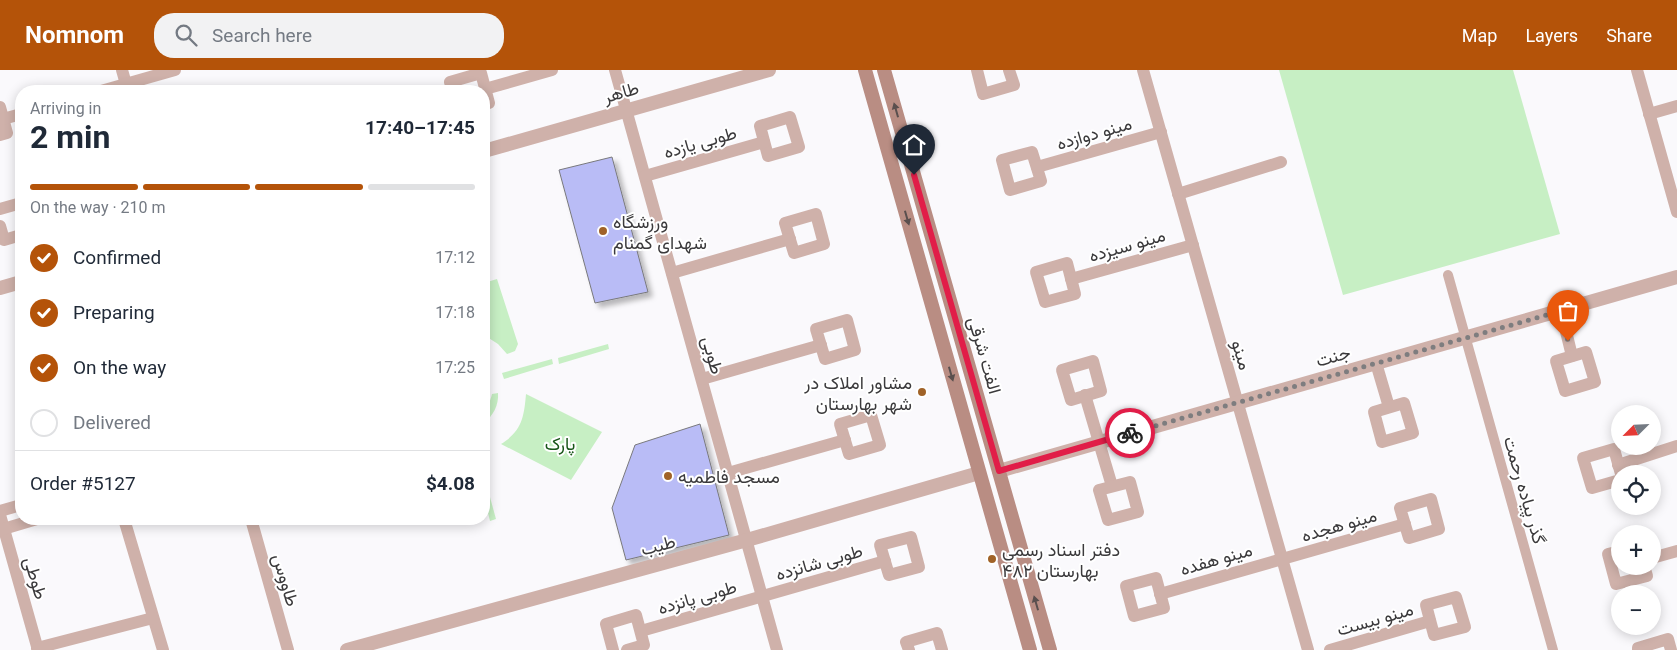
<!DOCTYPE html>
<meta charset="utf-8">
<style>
:root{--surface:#fff;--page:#f2f2f3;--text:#1f2937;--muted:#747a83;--line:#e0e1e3;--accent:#b45309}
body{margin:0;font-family:Roboto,Vazirmatn,sans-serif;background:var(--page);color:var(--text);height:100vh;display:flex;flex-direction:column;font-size:19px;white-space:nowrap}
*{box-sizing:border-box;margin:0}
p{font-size:16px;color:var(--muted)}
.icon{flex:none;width:28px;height:28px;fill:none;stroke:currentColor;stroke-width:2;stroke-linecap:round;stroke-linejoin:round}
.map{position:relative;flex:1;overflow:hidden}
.side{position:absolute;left:15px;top:15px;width:475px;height:440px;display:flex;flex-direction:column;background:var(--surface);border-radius:20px;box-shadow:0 2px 12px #0003}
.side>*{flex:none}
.needle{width:32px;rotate:246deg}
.tools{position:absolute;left:1611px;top:335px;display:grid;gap:10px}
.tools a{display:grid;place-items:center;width:50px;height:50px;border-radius:50%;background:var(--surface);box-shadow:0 2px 12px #0003;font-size:25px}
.pin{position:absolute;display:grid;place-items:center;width:42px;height:42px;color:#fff;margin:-51px -21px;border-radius:50% 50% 50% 0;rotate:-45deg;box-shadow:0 0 5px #0007}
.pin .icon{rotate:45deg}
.courier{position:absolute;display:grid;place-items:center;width:50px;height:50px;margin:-25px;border:4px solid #e11d48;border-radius:50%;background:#fff;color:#222;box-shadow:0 1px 6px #0007}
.headline em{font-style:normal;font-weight:700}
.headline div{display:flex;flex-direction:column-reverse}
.headline{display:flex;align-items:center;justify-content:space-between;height:85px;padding:0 15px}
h1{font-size:32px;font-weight:700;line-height:38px}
.bar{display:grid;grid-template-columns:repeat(4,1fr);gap:8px 5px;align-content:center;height:60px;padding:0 15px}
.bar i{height:6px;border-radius:4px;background:var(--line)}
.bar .active{background:var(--accent)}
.bar p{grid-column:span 4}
.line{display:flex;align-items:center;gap:12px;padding:0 15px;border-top:1px solid var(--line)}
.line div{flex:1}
ol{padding:0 15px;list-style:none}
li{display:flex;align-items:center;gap:15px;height:55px}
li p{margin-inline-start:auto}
li .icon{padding:5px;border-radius:50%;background:var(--accent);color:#fff;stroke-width:4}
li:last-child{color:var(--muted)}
li i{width:28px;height:28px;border:2px solid var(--line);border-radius:50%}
header{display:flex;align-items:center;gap:30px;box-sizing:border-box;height:70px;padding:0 25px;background:var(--accent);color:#fff}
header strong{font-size:24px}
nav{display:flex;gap:28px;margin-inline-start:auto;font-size:18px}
.search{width:350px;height:45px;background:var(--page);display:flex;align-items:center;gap:12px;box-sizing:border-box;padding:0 18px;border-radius:20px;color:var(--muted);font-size:19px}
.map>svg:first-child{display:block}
</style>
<header>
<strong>Nomnom</strong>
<div class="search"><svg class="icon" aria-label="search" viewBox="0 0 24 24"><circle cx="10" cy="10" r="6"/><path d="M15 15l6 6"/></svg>Search here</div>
<nav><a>Map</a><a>Layers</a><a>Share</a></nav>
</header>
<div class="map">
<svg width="1677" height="580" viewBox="0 0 1677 580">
<defs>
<filter id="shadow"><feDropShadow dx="4.5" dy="4.5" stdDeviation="2.5" flood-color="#0004"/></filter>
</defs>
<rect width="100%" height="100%" fill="#faf9fc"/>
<g fill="#c7efc4">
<path d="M1279 0H1513L1560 164 1343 225Z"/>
<path d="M497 209 518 274 515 281 507 284 498 274 484 265V213Z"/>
<path d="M608 274 609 279 559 294 558 288Z"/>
<path d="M552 289 553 294 504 309 502 303Z"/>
<path d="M498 323C499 335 493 346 484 353 484 338 489 337 492 324Z"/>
<path d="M526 324 602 362 571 410 501 374C522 361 524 347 526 324Z"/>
<path d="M485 409 496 449 490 451 484 427Z"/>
</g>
<g fill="#b9bcf6" stroke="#79797c" filter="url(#shadow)">
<path d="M612 87 648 222 595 233 559 100Z"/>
<path d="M700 354 729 465 626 490 612 438 635 375Z"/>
</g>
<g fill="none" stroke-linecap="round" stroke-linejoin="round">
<path stroke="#cfb1aa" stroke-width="10" d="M1448 205 1553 580"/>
<g stroke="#cfb1aa" stroke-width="12">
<path d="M122 0 128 21"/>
<path d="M615 0 777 580"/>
<path d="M977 0 983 24 1014 15 1009 0"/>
<path d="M1143 0 1308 580"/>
<path d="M1637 0 1677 142"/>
<path d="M485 19 552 0"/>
<path d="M101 21 175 0"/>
<path d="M453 21 450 12 481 3 489 33 484 35"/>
<path d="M0 37 7 63 0 65"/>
<path d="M1649 44 1677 36"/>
<path d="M790 47 799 77 768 86 760 56Z"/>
<path d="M3 49 21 44"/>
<path d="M1032 82 1041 111 1010 120 1002 90Z"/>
<path d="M1037 97 1161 62"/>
<path d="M645 106 764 72"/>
<path d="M1178 124 1281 92"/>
<path d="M0 139 21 133"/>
<path d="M816 144 824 174 794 183 785 153Z"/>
<path d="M0 156 4 170 21 165"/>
<path d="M1067 193 1075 224 1045 232 1036 202Z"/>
<path d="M672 203 790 169"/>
<path d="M1071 209 1193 175"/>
<path d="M1561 241 1572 286"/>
<path d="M847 250 855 280 825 289 816 259Z"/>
<path d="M1586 282 1595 312 1565 321 1556 291Z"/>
<path d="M1093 291 1101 321 1071 330 1062 300Z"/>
<path d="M1376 293 1389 337"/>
<path d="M702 309 821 275"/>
<path d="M1085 325 1112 416"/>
<path d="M1404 333 1413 363 1382 372 1374 342Z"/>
<path d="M871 345 880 375 849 384 840 354Z"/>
<path d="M1618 395 1677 376"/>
<path d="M728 403 845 370"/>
<path d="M1620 410 1592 418 1583 388 1614 379 1621 404"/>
<path d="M1130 412 1138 442 1108 450 1099 420Z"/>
<path d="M1431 429 1439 459 1409 468 1400 438Z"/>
<path d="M0 441 21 435"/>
<path d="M0 445 38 580"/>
<path d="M124 449 163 580"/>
<path d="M251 449 288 580"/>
<path d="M0 460 37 449"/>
<path d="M911 467 919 497 889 505 880 475Z"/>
<path d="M1620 481 1608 484 1616 514 1647 506 1644 496"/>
<path d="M1652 488 1677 481"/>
<path d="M1156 508 1164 538 1134 546 1126 516Z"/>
<path d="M1160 524 1405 454"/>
<path d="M1456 527 1465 557 1434 565 1426 535Z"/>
<path d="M641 561 885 491"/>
<path d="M37 578 153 548"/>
<path d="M613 580 606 554 636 545 644 575 627 580"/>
<path d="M909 580 906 572 937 563 942 580"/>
<path d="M1330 580 1430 551"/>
<path d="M1638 580V578L1668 569 1671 580"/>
</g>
<g stroke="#cfb1aa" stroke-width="14">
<path d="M484 81 769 0"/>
<path d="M0 218 21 212"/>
<path d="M999 401 1677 207"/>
<path d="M347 580 747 470 979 403"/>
</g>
<g stroke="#b98d83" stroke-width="14">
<path d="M865 0 1030 580"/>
<path d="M884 0 1050 580"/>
</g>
</g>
<defs><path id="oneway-solid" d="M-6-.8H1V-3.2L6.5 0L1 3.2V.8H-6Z" transform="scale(1.25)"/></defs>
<g fill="#5a4f4e">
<use href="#oneway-solid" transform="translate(896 40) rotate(-106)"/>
<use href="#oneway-solid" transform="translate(907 148) rotate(74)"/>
<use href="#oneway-solid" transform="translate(951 304) rotate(74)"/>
<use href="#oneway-solid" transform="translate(1036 533) rotate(-106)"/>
</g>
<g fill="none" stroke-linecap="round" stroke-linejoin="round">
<path stroke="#7e7d7f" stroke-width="5" stroke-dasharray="0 9" d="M1130 363 1561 241 1568 271"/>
<path stroke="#e11d48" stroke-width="6" d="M914 105 999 401 1130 363"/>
</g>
<g fill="#a06227" stroke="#fff" stroke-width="2">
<circle cx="603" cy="161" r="5"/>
<circle cx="922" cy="322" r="5"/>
<circle cx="668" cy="406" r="5"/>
<circle cx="992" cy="489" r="5"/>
</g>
<g text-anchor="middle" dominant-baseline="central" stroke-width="4" stroke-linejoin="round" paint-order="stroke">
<g font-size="18" fill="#3b3a3c" stroke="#fff">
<text transform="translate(621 22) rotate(-16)">طاهر</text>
<text transform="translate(1094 63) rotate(-16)">مینو دوازده</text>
<text transform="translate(700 72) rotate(-16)">طوبی یازده</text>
<text transform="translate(1127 175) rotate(-16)">مینو سیزده</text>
<text transform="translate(713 285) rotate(75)">طوبی</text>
<text transform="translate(985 285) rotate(74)">الفت شرقی</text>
<text transform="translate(1242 285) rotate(74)">مینو</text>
<text transform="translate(1333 286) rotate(-16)">جنت</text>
<text transform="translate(1525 420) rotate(74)">گذر پیاده رحمت</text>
<text transform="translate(1339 455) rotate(-16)">مینو هجده</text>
<text transform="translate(658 475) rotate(-15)">طیب</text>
<text transform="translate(1216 489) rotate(-16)">مینو هفده</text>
<text transform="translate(819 492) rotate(-16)">طوبی شانزده</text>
<text transform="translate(36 508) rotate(74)">طوطی</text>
<text transform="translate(286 510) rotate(74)">طاووس</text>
<text transform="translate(697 527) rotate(-16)">طوبی پانزده</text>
<text transform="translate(1375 549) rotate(-16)">مینو بیست</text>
</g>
<g font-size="18" fill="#3b3a3c" stroke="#fff" text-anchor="start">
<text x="613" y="151">ورزشگاه<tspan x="613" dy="21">شهدای گمنام</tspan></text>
<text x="912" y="312" text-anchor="end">مشاور املاک در<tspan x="912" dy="21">شهر بهارستان</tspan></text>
<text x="678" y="406">مسجد فاطمیه</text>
<text x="1002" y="479">دفتر اسناد رسمی<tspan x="1002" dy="21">۴۸۲ بهارستان</tspan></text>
</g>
<g font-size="18" fill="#195619" stroke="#fff">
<text x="560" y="373">پارک</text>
</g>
</g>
</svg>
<div class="tools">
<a><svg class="needle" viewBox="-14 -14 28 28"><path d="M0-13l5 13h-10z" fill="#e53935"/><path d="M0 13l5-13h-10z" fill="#747a83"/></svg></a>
<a><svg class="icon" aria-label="locate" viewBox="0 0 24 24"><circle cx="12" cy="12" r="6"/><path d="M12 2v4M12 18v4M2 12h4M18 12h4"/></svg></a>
<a>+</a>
<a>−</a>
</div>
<div class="pin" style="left:1568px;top:271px;background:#ea580c"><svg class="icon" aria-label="bag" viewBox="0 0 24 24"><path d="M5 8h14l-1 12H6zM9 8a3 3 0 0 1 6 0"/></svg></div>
<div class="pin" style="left:914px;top:105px;background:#1f2937"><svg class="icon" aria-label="home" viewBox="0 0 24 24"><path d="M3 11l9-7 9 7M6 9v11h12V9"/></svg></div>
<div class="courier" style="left:1130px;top:363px"><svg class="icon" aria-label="bike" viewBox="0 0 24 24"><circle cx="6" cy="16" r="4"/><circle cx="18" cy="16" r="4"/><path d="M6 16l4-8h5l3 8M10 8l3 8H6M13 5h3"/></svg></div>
<section class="side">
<div class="headline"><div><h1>2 min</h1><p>Arriving in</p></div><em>17:40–17:45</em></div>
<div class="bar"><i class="active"></i><i class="active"></i><i class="active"></i><i></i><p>On the way · 210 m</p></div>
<ol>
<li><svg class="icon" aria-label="check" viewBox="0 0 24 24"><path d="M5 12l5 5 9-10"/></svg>Confirmed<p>17:12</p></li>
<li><svg class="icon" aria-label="check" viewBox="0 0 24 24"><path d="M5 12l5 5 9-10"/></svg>Preparing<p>17:18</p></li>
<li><svg class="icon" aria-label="check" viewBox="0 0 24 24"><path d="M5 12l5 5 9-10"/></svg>On the way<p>17:25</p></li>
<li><i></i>Delivered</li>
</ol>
<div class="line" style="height:65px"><div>Order #5127</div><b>$4.08</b></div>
</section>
</div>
